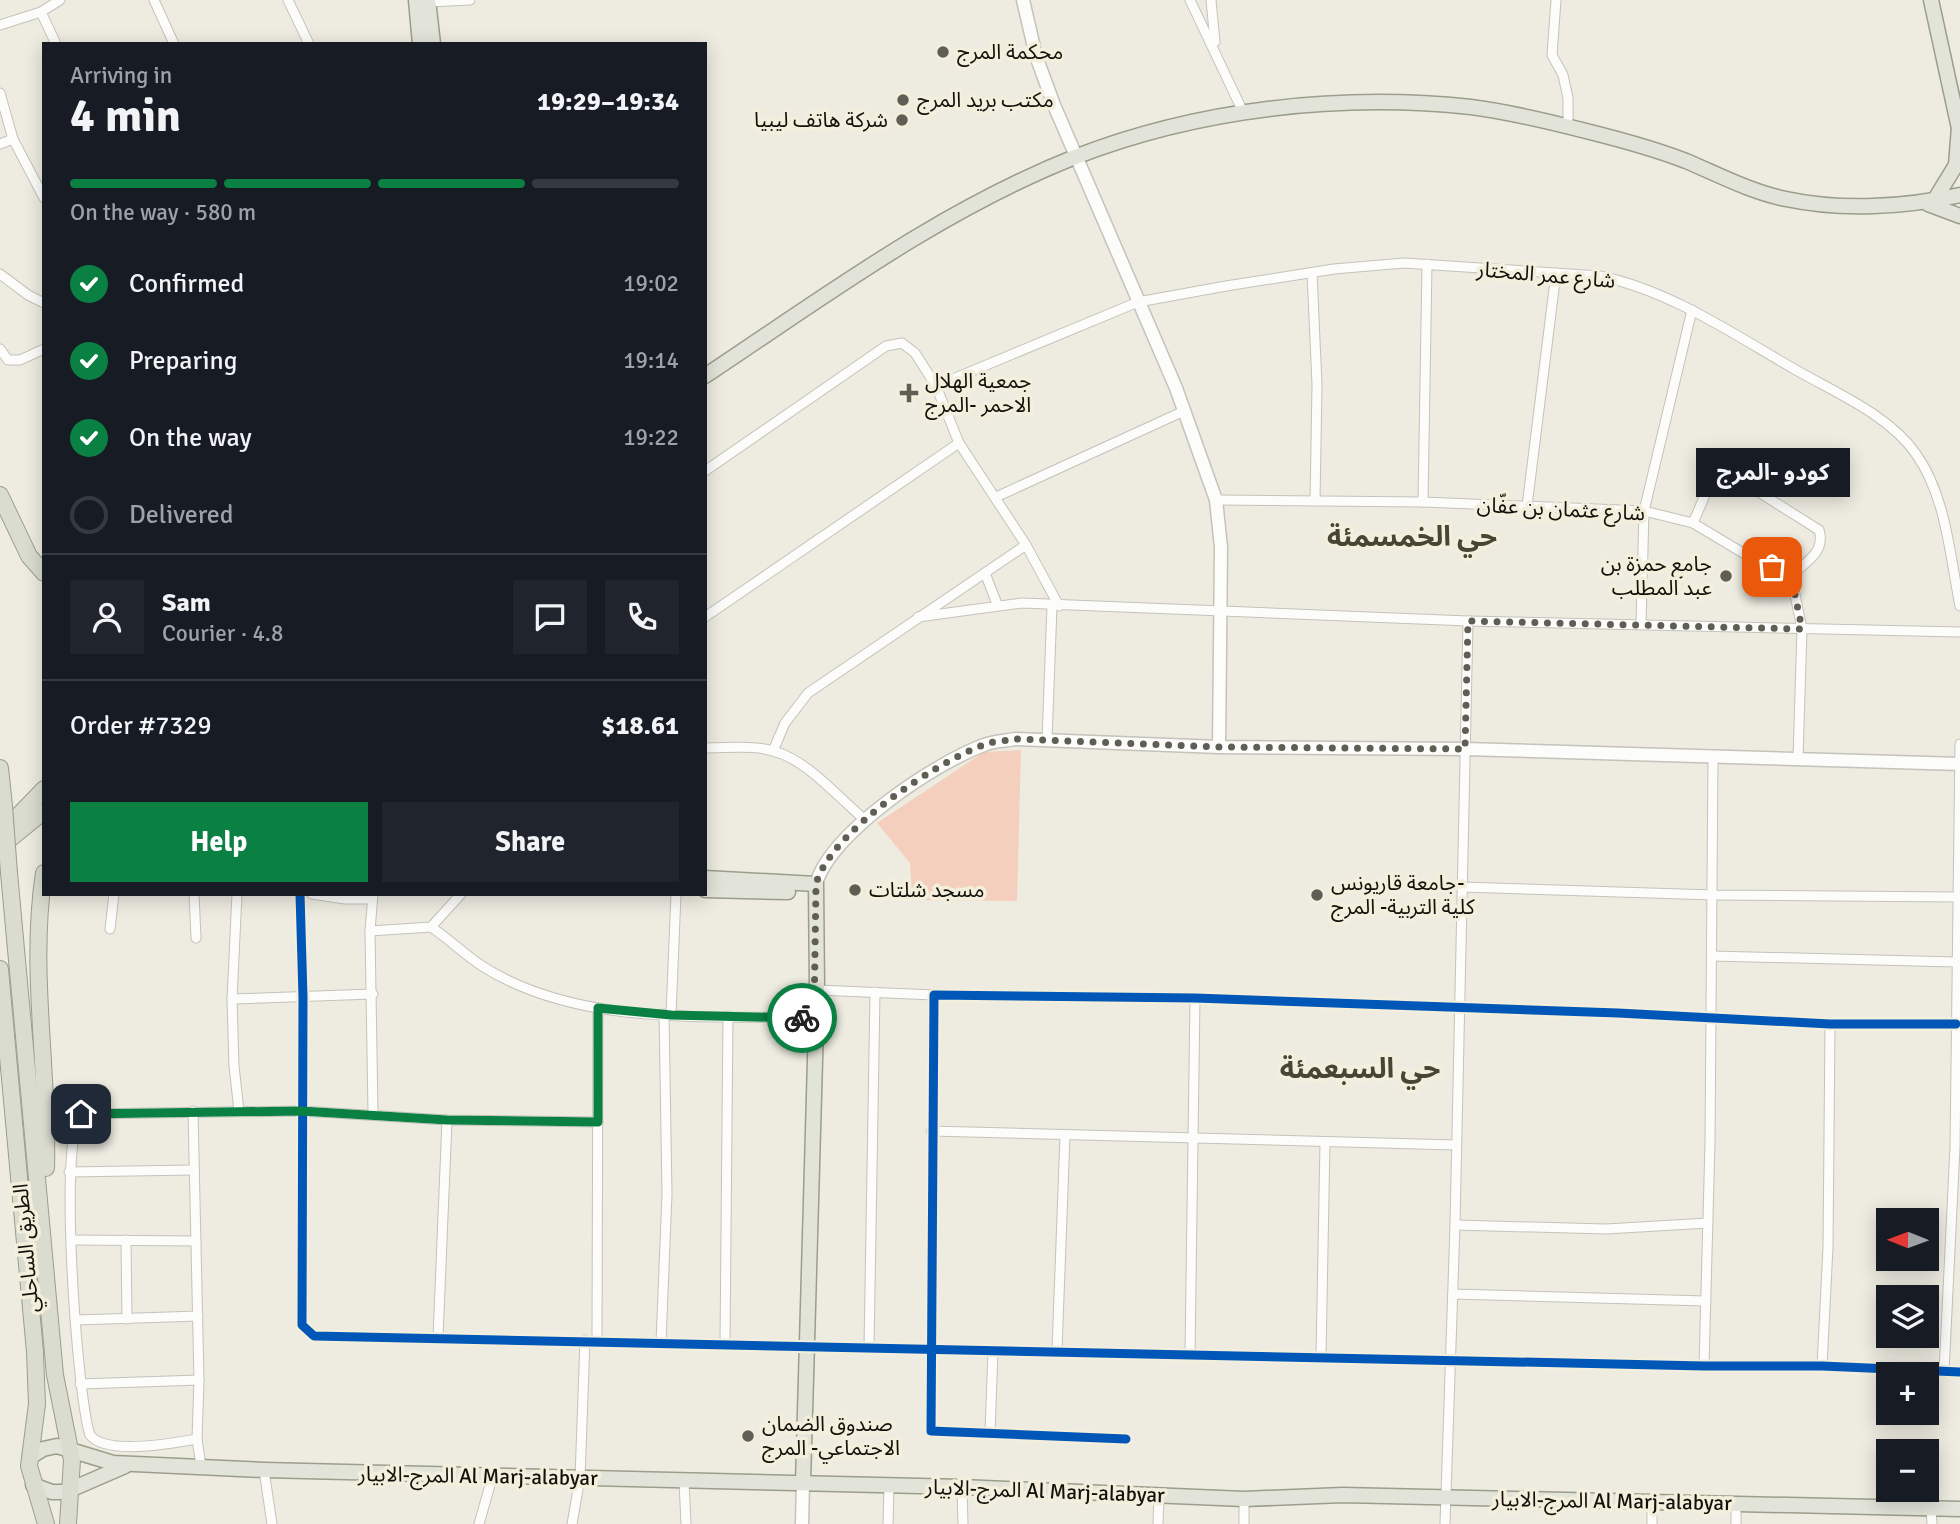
<!DOCTYPE html>
<meta charset="utf-8">
<style>
:root{--surface:#171b24;--page:#20242c;--text:#f1f3f6;--muted:#9ea1a6;--line:#363941;--accent:#0b8043}
body{margin:0;font-family:Signika,"Noto Sans Arabic",sans-serif;background:var(--page);color:var(--text);height:100vh;display:flex;flex-direction:column;font-size:26px;white-space:nowrap}
*{box-sizing:border-box;margin:0}
p{font-size:23px;color:var(--muted)}
.icon{flex:none;width:38px;height:38px;fill:none;stroke:currentColor;stroke-width:2;stroke-linecap:round;stroke-linejoin:round}
.map{position:relative;flex:1;overflow:hidden}
.drawer{position:absolute;left:42px;top:42px;width:665px;height:854px;display:flex;flex-direction:column;background:var(--surface);border-radius:0px;box-shadow:0 4px 18px #0003}
.drawer>*{flex:none}
.needle{width:46px;rotate:271deg}
.tools{position:absolute;left:1876px;top:1208px;display:grid;gap:14px}
.tools a{display:grid;place-items:center;width:63px;height:63px;border-radius:0px;background:var(--surface);box-shadow:0 4px 18px #0003;font-size:35px}
.pin{position:absolute;display:grid;place-items:center;width:60px;height:60px;color:#fff;margin:-30px;border-radius:14px;box-shadow:0 4px 10px #0006}
.courier{position:absolute;display:grid;place-items:center;width:70px;height:70px;margin:-35px;border:5px solid #0b8043;border-radius:50%;background:#fff;color:#222;box-shadow:0 2px 9px #0007}
.bubble{position:absolute;height:49px;border-radius:0px;background:var(--surface);box-shadow:0 4px 18px #0003;font-size:23px;font-weight:700;line-height:49px;text-align:center}
.head em{font-style:normal;font-weight:700}
.head div{display:flex;flex-direction:column-reverse}
.head{display:flex;align-items:center;justify-content:space-between;height:119px;padding:0 28px}
h1{font-size:46px;font-weight:700;line-height:52px}
.bar{display:grid;grid-template-columns:repeat(4,1fr);gap:10px 7px;align-content:center;height:84px;padding:0 28px}
.bar i{height:9px;border-radius:5px;background:var(--line)}
.bar .selected{background:var(--accent)}
.bar p{grid-column:span 4}
.line{display:flex;align-items:center;gap:18px;padding:0 28px;border-top:2px solid var(--line)}
.line div{flex:1}
.round{display:grid;place-items:center;flex:none;width:74px;height:74px;border-radius:0px;background:var(--page)}
ol{padding:0 28px;list-style:none}
li{display:flex;align-items:center;gap:21px;height:77px}
li p{margin-inline-start:auto}
li .icon{padding:7px;border-radius:50%;background:var(--accent);color:#fff;stroke-width:4}
li:last-child{color:var(--muted)}
li i{width:38px;height:38px;border:4px solid var(--line);border-radius:50%}
.button{display:flex;gap:14px;margin-top:auto;padding:14px 28px}
.button a{flex:1;height:80px;border-radius:0px;background:var(--accent);color:#fff;font-size:28px;font-weight:700;line-height:80px;text-align:center}
.button a+a{background:var(--page);color:var(--text)}
.map>svg:first-child{display:block}
</style>
<div class="map">
<svg width="1960" height="1524" viewBox="0 0 1960 1524">
<rect width="100%" height="100%" fill="#eeece1"/>
<path fill="#f4cfbd" d="M1021 750 1017 901 912 900 910 863 877 823 984 752Z"/>
<g fill="none" stroke-linecap="round" stroke-linejoin="round">
<g stroke="#c4c2ba" stroke-width="11">
<g id="minor">
<path d="M154 0 174 44"/>
<path d="M288 0 309 44"/>
<path d="M1190 0 1244 114"/>
<path d="M1211 0 1215 42"/>
<path d="M1556 0 1552 55 1563 75 1568 98V126"/>
<path d="M429 2 470 0"/>
<path d="M41 12 56 44"/>
<path d="M0 25 41 12 60 0"/>
<path d="M0 93 13 139 44 198"/>
<path d="M0 144 13 139"/>
<path d="M1312 273 1317 385 1315 501"/>
<path d="M0 274 28 295 44 303"/>
<path d="M0 349 8 360H20L44 349"/>
<path d="M936 386 1138 302 1226 286 1334 269 1404 263 1600 276C1671 291 1733 334 1796 370 1836 393 1889 415 1916 454 1946 496 1950 556 1960 606"/>
<path d="M705 471 886 346 902 343 915 353 936 386 959 443 1026 545 1059 606"/>
<path d="M996 497 1184 411"/>
<path d="M1216 500 1423 502 1644 511 1693 523 1753 559 1791 575 1802 629 1798 759"/>
<path d="M1423 502 1427 264"/>
<path d="M1527 506 1556 273"/>
<path d="M1693 523 1708 488 1714 479 1723 474 1738 479 1819 530C1826 552 1805 563 1791 575"/>
<path d="M985 573 997 604"/>
<path d="M705 617 959 443"/>
<path d="M918 617 1022 603 1468 621 1960 632"/>
<path d="M1641 624 1644 511 1692 310"/>
<path d="M1047 740 1052 606"/>
<path d="M705 748C730 748 759 744 782 754 812 766 839 798 864 819"/>
<path d="M773 751 785 723 808 693 1026 545"/>
<path d="M1461 887 1713 895 1958 897"/>
<path d="M194 894 196 938"/>
<path d="M237 894 232 999 234 1066 239 1111"/>
<path d="M300 894 303 997 302 1325 314 1336 1704 1366H1822L1960 1372"/>
<path d="M312 894 345 899H372"/>
<path d="M373 894 370 931 373 1113"/>
<path d="M431 927C449 939 464 954 482 966 578 1027 705 1015 814 1018"/>
<path d="M110 929 114 894"/>
<path d="M370 931 431 927 461 894"/>
<path d="M1712 956 1956 962"/>
<path d="M817 990 934 995"/>
<path d="M232 999 373 994"/>
<path d="M671 1015 676 894"/>
<path d="M193 1111 199 1380 197 1439 201 1466"/>
<path d="M931 1131 1456 1145"/>
<path d="M69 1172 194 1170"/>
<path d="M1455 1225 1606 1229 1708 1223"/>
<path d="M72 1240 196 1241"/>
<path d="M126 1240 127 1319"/>
<path d="M1453 1294 1706 1301"/>
<path d="M77 1320 198 1316"/>
<path d="M438 1337 447 1120"/>
<path d="M597 1340 598 1008"/>
<path d="M661 1342 667 1194 664 1014"/>
<path d="M725 1343 728 1016"/>
<path d="M869 1348 875 992"/>
<path d="M1057 1350 1065 1136"/>
<path d="M1190 1354 1195 998"/>
<path d="M1321 1356 1325 1142"/>
<path d="M1704 1366 1710 1142 1713 756"/>
<path d="M1822 1366 1828 1247 1830 1024"/>
<path d="M1944 1372 1955 1147 1960 744"/>
<path d="M80 1384 199 1380"/>
<path d="M990 1433 993 1350"/>
<path d="M197 1439C174 1443 106 1456 90 1435 77 1396 58 1139 81 1114L301 1111 447 1120 598 1122"/>
<path d="M1126 1439 931 1431 934 995 1195 998 1618 1013 1830 1024H1956"/>
<path d="M264 1470 272 1524"/>
<path d="M684 1481 686 1524"/>
<path d="M962 1487 963 1524"/>
<path d="M1244 1499V1524"/>
<path d="M1652 1502V1524"/>
<path d="M1736 1503V1524"/>
<path d="M1931 1508 1932 1524"/>
<path d="M479 1524 492 1478"/>
<path d="M572 1524 580 1478 585 1340"/>
<path d="M888 1524 889 1486"/>
<path d="M1158 1524 1159 1496"/>
<path d="M1445 1524 1455 1225 1468 621"/>
</g>
</g>
<g stroke="#c4c2ba" stroke-width="15">
<g id="tertiary">
<path d="M1023 0 1036 56 1054 105 1176 388 1216 500 1221 547 1219 747"/>
<path d="M816 884C830 833 935 763 984 745 993 741 1005 741 1015 739L1219 747 1465 749 1960 764"/>
</g>
</g>
<g stroke="#c4c2ba" stroke-width="15">
<path id="secondary" d="M802 1524 803 1483"/>
</g>
<g stroke="#9b9e8a" stroke-width="17">
<g id="primary">
<path d="M416 0 420 44"/>
<path d="M428 0 433 44"/>
<path d="M1931 0 1960 133"/>
<path d="M1934 201 1956 165 1959 127"/>
<path d="M1928 204 1960 216"/>
<path d="M705 376C824 297 941 210 1075 157 1198 109 1340 93 1471 107 1511 112 1551 122 1590 132 1622 140 1655 149 1686 161 1719 175 1751 192 1786 199 1842 211 1905 207 1960 195"/>
<path d="M705 878 816 884 817 990 803 1483"/>
<path d="M705 890 788 892"/>
<path d="M30 1457 43 1449 57 1446 113 1463 264 1470 962 1487 1244 1499 1343 1495 1960 1509"/>
<path d="M33 1485 52 1492H65L125 1466"/>
</g>
</g>
<g stroke="#9b9e8a" stroke-width="18">
<g id="trunk">
<path d="M0 495 29 556 44 573"/>
<path d="M0 768 4 806"/>
<path d="M0 828 14 820 44 789"/>
<path d="M0 847 44 811"/>
<path d="M9 873 55 1375 72 1460 68 1524"/>
<path d="M44 873C29 970 49 1070 46 1168"/>
<path d="M0 969 35 1352 37 1404 29 1466 46 1524"/>
</g>
</g>
<use href="#minor" stroke="#fcfcfa" stroke-width="9"/>
<use href="#tertiary" stroke="#fcfcfa" stroke-width="12"/>
<use href="#secondary" stroke="#fcfcfa" stroke-width="12"/>
<use href="#primary" stroke="#e2e4d9" stroke-width="14"/>
<use href="#trunk" stroke="#d9dcce" stroke-width="16"/>
<g stroke="#9b9e8a" stroke-width="18" stroke-linecap="butt">
<path id="trunk-bridge" d="M4 806 9 873"/>
</g>
<use href="#trunk-bridge" stroke="#d9dcce" stroke-width="16"/>
<g stroke="#f3efdc" stroke-width="13">
<g id="cycleway">
<path d="M300 894 303 997 302 1325 314 1336 1704 1366H1822L1960 1372"/>
<path d="M1126 1439 931 1431 934 995 1195 998 1618 1013 1830 1024H1956"/>
</g>
</g>
<use href="#cycleway" stroke="#0057b8" stroke-width="9"/>
</g>
<g fill="none" stroke-linecap="round" stroke-linejoin="round">
<path stroke="#5f5e55" stroke-width="7" stroke-dasharray="0 12.6" d="M802 1018H814L816 884C830 832 935 763 983 745 993 741 1005 741 1015 739L1219 747 1465 749 1468 621 1802 629 1791 575 1772 567"/>
<path stroke="#0b8043" stroke-width="9" d="M81 1114 301 1111 447 1120 598 1122V1008L671 1015 802 1018"/>
</g>
<g fill="#5f5e55" stroke="#f3efdc" stroke-width="2.5">
<circle cx="943" cy="52" r="7"/>
<circle cx="903" cy="100" r="7"/>
<circle cx="902" cy="120" r="7"/>
<path d="M905.5 382.5h7v7h7v7h-7v7h-7v-7h-7v-7h7z"/>
<circle cx="1726" cy="576" r="7"/>
<circle cx="855" cy="890" r="7"/>
<circle cx="1317" cy="895" r="7"/>
<circle cx="748" cy="1436" r="7"/>
</g>
<g text-anchor="middle" dominant-baseline="central" stroke-width="7" stroke-linejoin="round" paint-order="stroke">
<g font-size="21" fill="#12110a" stroke="#f3efdc" text-anchor="start">
<text x="957" y="52">محكمة المرج</text>
<text x="917" y="100">مكتب بريد المرج</text>
<text x="888" y="120" text-anchor="end">شركة هاتف ليبيا</text>
<text x="925" y="381">جمعية الهلال<tspan x="925" dy="24">الاحمر -المرج</tspan></text>
<text x="1712" y="564" text-anchor="end">جامع حمزة بن<tspan x="1712" dy="24">عبد المطلب</tspan></text>
<text x="1331" y="883">جامعة قاريونس-<tspan x="1331" dy="24">كلية التربية- المرج</tspan></text>
<text x="869" y="890">مسجد شلتات</text>
<text x="762" y="1424">صندوق الضمان<tspan x="762" dy="24">الاجتماعي- المرج</tspan></text>
</g>
<g font-size="21" fill="#12110a" stroke="#f3efdc">
<text transform="translate(1546 275) rotate(5)">شارع عمر المختار</text>
<text transform="translate(1561 509) rotate(3)">شارع عثمان بن عفّان</text>
<text transform="translate(26 1248) rotate(-95)">الطريق الساحلي</text>
<text transform="translate(478 1476) rotate(1)">المرج-الابيار Al Marj-alabyar</text>
<text transform="translate(1045 1491) rotate(2)">المرج-الابيار Al Marj-alabyar</text>
<text transform="translate(1612 1501) rotate(1)">المرج-الابيار Al Marj-alabyar</text>
</g>
<g font-size="28" font-weight="bold" fill="#494535" stroke="#f3efdc">
<text x="1412" y="537">حي الخمسمئة</text>
<text x="1360" y="1069">حي السبعمئة</text>
</g>
</g>
</svg>
<div class="tools">
<a><svg class="needle" viewBox="-14 -14 28 28"><path d="M0-13l5 13h-10z" fill="#e53935"/><path d="M0 13l5-13h-10z" fill="#9ea1a6"/></svg></a>
<a><svg class="icon" aria-label="layers" viewBox="0 0 24 24"><path d="M12 4l9 5-9 5-9-5zM3 14l9 5 9-5"/></svg></a>
<a>+</a>
<a>−</a>
</div>
<div class="pin" style="left:1772px;top:567px;background:#ea580c"><svg class="icon" aria-label="bag" viewBox="0 0 24 24"><path d="M5 8h14l-1 12H6zM9 8a3 3 0 0 1 6 0"/></svg></div>
<div class="pin" style="left:81px;top:1114px;background:#1f2937"><svg class="icon" aria-label="home" viewBox="0 0 24 24"><path d="M3 11l9-7 9 7M6 9v11h12V9"/></svg></div>
<div class="courier" style="left:802px;top:1018px"><svg class="icon" aria-label="bike" viewBox="0 0 24 24"><circle cx="6" cy="16" r="4"/><circle cx="18" cy="16" r="4"/><path d="M6 16l4-8h5l3 8M10 8l3 8H6M13 5h3"/></svg></div>
<div class="bubble" style="left:1696px;top:448px;width:154px">كودو -المرج</div>
<section class="drawer">
<div class="head"><div><h1>4 min</h1><p>Arriving in</p></div><em>19:29–19:34</em></div>
<div class="bar"><i class="selected"></i><i class="selected"></i><i class="selected"></i><i></i><p>On the way · 580 m</p></div>
<ol>
<li><svg class="icon" aria-label="check" viewBox="0 0 24 24"><path d="M5 12l5 5 9-10"/></svg>Confirmed<p>19:02</p></li>
<li><svg class="icon" aria-label="check" viewBox="0 0 24 24"><path d="M5 12l5 5 9-10"/></svg>Preparing<p>19:14</p></li>
<li><svg class="icon" aria-label="check" viewBox="0 0 24 24"><path d="M5 12l5 5 9-10"/></svg>On the way<p>19:22</p></li>
<li><i></i>Delivered</li>
</ol>
<div class="line" style="height:126px"><a class="round"><svg class="icon" aria-label="person" viewBox="0 0 24 24"><circle cx="12" cy="8" r="4"/><path d="M4 21q1-7 8-7t8 7"/></svg></a><div><b>Sam</b><p>Courier · 4.8</p></div><a class="round"><svg class="icon" aria-label="chat" viewBox="0 0 24 24"><path d="M4 5h16v11H9l-5 4z"/></svg></a><a class="round"><svg class="icon" aria-label="phone" viewBox="0 0 24 24"><path d="M5 4h4l2 5-3 2q2 4 5 5l2-3 5 2v4C11 20 4 13 5 4z"/></svg></a></div>
<div class="line" style="height:91px"><div>Order #7329</div><b>$18.61</b></div>
<div class="button"><a>Help</a><a>Share</a></div>
</section>
</div>
